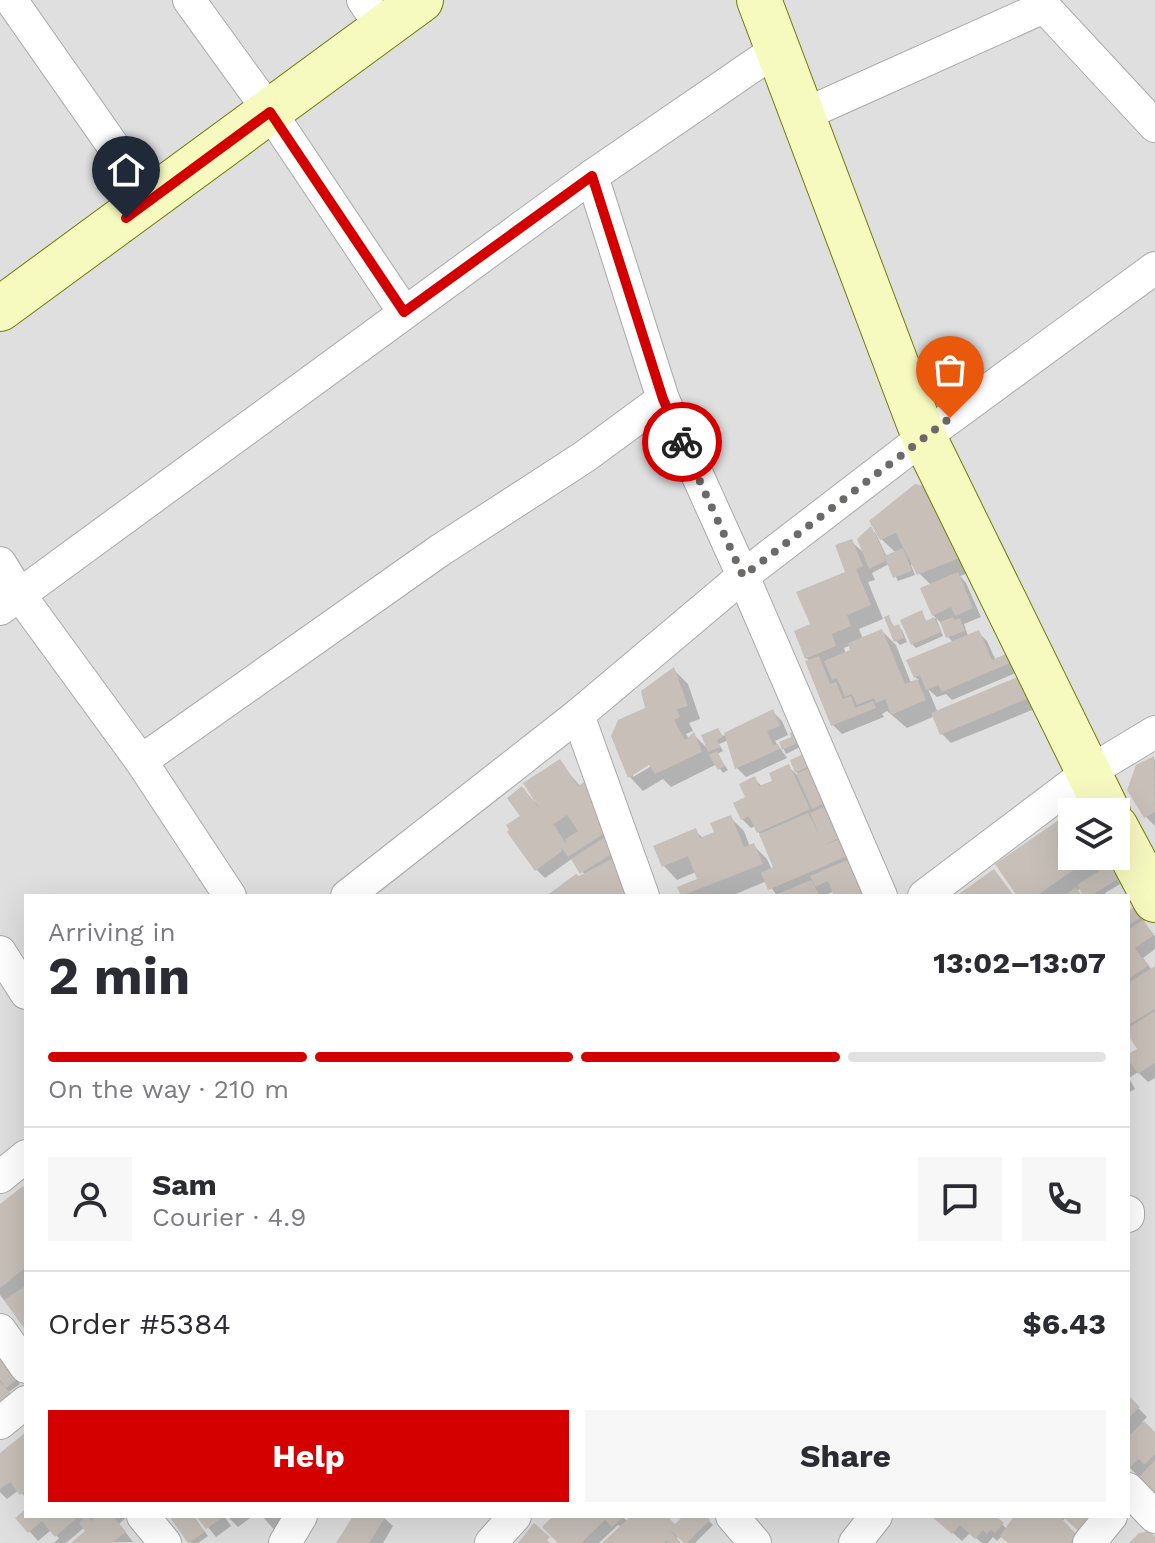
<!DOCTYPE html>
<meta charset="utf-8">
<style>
:root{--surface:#fff;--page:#f7f7f7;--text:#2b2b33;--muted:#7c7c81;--line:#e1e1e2;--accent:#d40000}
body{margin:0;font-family:"Work Sans",sans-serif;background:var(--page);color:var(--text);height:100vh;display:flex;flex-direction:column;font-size:30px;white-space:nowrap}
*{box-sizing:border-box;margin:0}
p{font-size:26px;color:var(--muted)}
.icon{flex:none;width:44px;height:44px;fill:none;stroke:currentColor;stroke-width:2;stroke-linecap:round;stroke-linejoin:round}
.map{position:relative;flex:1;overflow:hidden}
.details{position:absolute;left:24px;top:894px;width:1106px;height:624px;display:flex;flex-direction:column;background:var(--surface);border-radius:0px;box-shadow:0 8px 32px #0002}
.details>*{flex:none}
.tools{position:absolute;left:1058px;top:798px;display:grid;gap:16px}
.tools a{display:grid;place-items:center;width:72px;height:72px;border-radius:0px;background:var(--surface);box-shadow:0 8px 32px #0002;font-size:40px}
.pin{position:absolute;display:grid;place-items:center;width:68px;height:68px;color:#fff;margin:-82px -34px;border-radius:50% 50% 50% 0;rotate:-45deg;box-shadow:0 0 8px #0007}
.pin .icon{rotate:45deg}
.courier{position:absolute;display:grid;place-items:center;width:80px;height:80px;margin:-40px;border:6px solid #d40000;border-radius:50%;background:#fff;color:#222;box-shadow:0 2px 10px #0007}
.overview em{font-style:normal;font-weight:700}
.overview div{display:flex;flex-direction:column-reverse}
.overview{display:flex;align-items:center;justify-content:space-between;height:136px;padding:0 24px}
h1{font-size:52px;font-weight:700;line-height:60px}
.bar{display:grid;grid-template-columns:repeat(4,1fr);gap:12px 8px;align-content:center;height:96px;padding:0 24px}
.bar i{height:10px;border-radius:6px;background:var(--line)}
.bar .active{background:var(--accent)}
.bar p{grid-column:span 4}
.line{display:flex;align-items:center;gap:20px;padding:0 24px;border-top:2px solid var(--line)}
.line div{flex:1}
.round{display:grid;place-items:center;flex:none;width:84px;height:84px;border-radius:0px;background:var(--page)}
.cta{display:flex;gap:16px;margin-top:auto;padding:16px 24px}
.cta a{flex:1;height:92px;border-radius:0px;background:var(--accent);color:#fff;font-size:32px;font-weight:700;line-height:92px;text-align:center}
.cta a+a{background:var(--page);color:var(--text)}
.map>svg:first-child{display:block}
</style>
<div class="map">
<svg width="1155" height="1543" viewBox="0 0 1155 1543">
<rect width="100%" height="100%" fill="#f2efe9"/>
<path fill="#e0dfdf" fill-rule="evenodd" d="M0 0H1155V1543H0ZM1072 812H1116V856H1072ZM26 896H1128V1516H26Z"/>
<g fill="#0003" fill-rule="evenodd">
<path d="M916 486 980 569 960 576 966 583 981 617 964 624 968 636 978 632 987 641 996 661 1006 657 1018 672 952 700 946 694 937 697 928 689 938 713 1028 688 1037 708 951 743 942 734 935 716 907 728 887 711 882 714 884 717 842 734 833 725 810 661 806 658 812 625 848 573 851 541 866 555 871 529 878 536ZM876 534 896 553 887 557ZM914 563 919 573 931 585 933 615 943 625 948 637 953 642 915 677 919 680 911 683 896 645 882 631 863 639 859 629 883 619 868 582 875 580 872 573 889 564 898 581 915 575 911 565ZM851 645 853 651 846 654 844 648Z"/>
<path d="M921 613 927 622 936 618 943 636 916 648 912 644Z"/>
<path d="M888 617 895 628 898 627 902 630 907 642 900 645 896 641 886 618 883 619Z"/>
<path d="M674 670 688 684 700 719 689 723 693 731 686 734 689 739 694 735 709 750 718 730 723 736 773 712 782 721 788 735 775 741 787 758 746 777 737 768 729 740 719 744 723 751 717 754 728 770 723 773 717 764 671 787 663 779 643 791 630 777 614 736 647 709ZM656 758 658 762 633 777V773Z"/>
<path d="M794 738 806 744 786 754 781 743Z"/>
<path d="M808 754 853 848 837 896 834 891 824 896H777L767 881 731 896H683L680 888 699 880 696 872 677 880 664 866 695 831 703 838 716 833 730 817 744 831 750 847 753 845 767 859 772 870 776 868 756 826 751 828 742 819 748 798 754 779 763 787 775 782 789 767 799 777 792 761Z"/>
<path d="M1154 759 1155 760V826L1146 817Z"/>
<path d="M559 762 581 787 639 896H550L585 875 573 858 545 878 536 869 523 816 522 789 536 803Z"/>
<path d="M1072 821V856H1108L1114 865 1107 870 1113 872 1120 884 1105 893 1108 896H1086L1081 888 1077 891 1082 896H1020Z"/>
<path d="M1140 912 1145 921 1143 922 1155 936V949L1143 958 1152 970 1155 968V1078L1148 1082 1138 1072 1129 1078 1135 1089 1128 1093V1056L1140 1050 1128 1035V914Z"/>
<path d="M26 1191V1327L0 1295V1207Z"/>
<path d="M0 1340 3 1360 20 1384 9 1392 0 1418Z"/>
<path d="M1128 1398 1147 1417 1142 1422 1155 1435V1493L1128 1466Z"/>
<path d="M26 1434V1498L19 1490 7 1499 0 1492V1455Z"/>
<path d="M26 1511V1516H128L119 1524 133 1542 74 1543 88 1531 85 1527 66 1543H54L59 1538 51 1530 38 1541 18 1518Z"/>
<path d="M172 1516H193L208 1536 198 1543H191Z"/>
<path d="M199 1516H224L231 1526 216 1537Z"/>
<path d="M227 1516H253L238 1527Z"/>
<path d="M262 1516H302L279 1535Z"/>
<path d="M355 1516H382L393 1526 383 1543H339Z"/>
<path d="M556 1516H622L627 1521 632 1516H670L667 1519 675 1527 686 1516H704L713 1525 695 1543H686L679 1536 675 1540 678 1543H605L621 1527 618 1525 599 1543H560Z"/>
<path d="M934 1516H993L1007 1529 1017 1516H1121L1066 1517 1062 1522 1082 1543H1010L1001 1537 997 1541 993 1537 988 1543H982L970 1533 962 1541Z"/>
</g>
<g fill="#c7bfb8" fill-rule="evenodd">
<path d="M915 484 936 489 967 555 917 575 896 533 880 540 869 521Z"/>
<path d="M871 526 884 552 885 561 869 569 857 539Z"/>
<path d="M852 539 863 566 856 569 871 605 847 615 851 626 832 634 836 646 805 659 794 631 810 624 796 592 845 572 835 545Z"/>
<path d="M903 548 912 571 893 578 884 556Z"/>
<path d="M958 572 973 608 955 616 951 607 932 616 920 588Z"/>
<path d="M922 610 926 621 934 617 941 632 911 645 900 620Z"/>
<path d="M889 615 893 627 899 624 904 638 894 642 884 617Z"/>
<path d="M953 617 954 620 960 618 965 631 946 638 940 622Z"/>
<path d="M882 629 905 684 917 679 926 700 891 715 885 699 876 703 874 698 857 705 852 694 845 697 837 678 832 680 824 661 850 650 848 643Z"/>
<path d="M979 630 992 660 1006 654 1010 663 942 692 938 685 926 690 920 675 914 678 906 660Z"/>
<path d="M819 656 830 684 836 682 843 699 851 696 855 708 873 701 876 708 831 726 805 661Z"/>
<path d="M674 667 688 706 677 709 680 717 674 720 685 740 694 732 702 752 655 774 649 765 628 778 611 736 618 720 645 708 641 691Z"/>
<path d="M1020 676 1029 698 940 735 931 713Z"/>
<path d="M773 709 780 726 767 731 773 745 778 744 780 749 735 769 724 733Z"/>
<path d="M718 728 723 737 717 740 720 747 708 752 701 735Z"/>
<path d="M799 729 804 740 782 750 779 742 791 737 790 733Z"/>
<path d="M717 751 725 766 718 770 709 755Z"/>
<path d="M808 752 814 764 795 773 790 760Z"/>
<path d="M1154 756 1155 812 1144 818 1127 790 1136 765Z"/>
<path d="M560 759 578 786 587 780 617 825 568 857 561 847 562 851 535 871 507 832 509 830 506 825 520 816 507 798 522 786 541 811 523 783ZM567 815 578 831 565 839 567 845 554 825 551 826Z"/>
<path d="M789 764 810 809 757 833 749 816 741 820 733 803 745 797 739 784 755 776 759 786 772 781 769 773Z"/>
<path d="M809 768 825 803 812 809 796 774Z"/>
<path d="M828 805 841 837 823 846 845 837 852 854 768 890 761 873 773 867 759 834 808 813 819 834 810 813Z"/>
<path d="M731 815 744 847 754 843 763 864 681 896 677 887 697 879 688 856 662 867 653 846 696 828 700 838 714 832 710 823Z"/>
<path d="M1066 815 1069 820 1072 819V856H1094L1036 896H1017L995 864Z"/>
<path d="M614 831 624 846 580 874 571 859Z"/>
<path d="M854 857 866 896H834L828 881 815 887 810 876Z"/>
<path d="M613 858 633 896H546L576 874 579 876Z"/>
<path d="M1109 865 1118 879 1090 896H1083L1077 885Z"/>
<path d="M994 869 1014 896H956Z"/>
<path d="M811 880 820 896H772Z"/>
<path d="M1076 887 1082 896H1063Z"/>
<path d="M1136 906 1142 916 1128 926V911Z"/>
<path d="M1143 920 1154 935 1135 948 1148 966 1128 979V930Z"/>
<path d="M1155 966V1009L1128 1025V983Z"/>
<path d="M1155 1011V1063L1138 1074 1131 1063 1128 1065V1054L1137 1049 1128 1035V1028Z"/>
<path d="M23 1186 26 1189V1267L0 1288V1204Z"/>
<path d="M25 1286 26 1288V1331L4 1300Z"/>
<path d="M0 1353 18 1379 6 1388 0 1380Z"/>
<path d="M0 1382 12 1395 0 1418Z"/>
<path d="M1128 1395 1140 1407 1128 1418Z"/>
<path d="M1144 1421 1155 1432V1454L1144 1465 1139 1459 1128 1469V1437Z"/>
<path d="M26 1432V1490L20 1495 10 1482 0 1489V1453Z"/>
<path d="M1155 1460V1495L1138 1478Z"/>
<path d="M26 1509V1516H79L55 1537 42 1521 28 1533 15 1518Z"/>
<path d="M87 1516 91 1521 97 1516H113L126 1532 112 1543H71L85 1531 79 1523Z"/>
<path d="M169 1516H194L205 1532 188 1543Z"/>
<path d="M196 1516H224L206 1529Z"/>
<path d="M353 1516H386L369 1543H336Z"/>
<path d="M553 1516H624L612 1527 605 1520 581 1543H558L542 1527Z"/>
<path d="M631 1516H667L675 1524 683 1516H707L710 1520 687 1543H684L669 1529 681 1543H667L668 1539 664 1543H602Z"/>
<path d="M931 1516H996L1004 1523 995 1533 991 1530 987 1534 983 1530 975 1539 960 1525 952 1534Z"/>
<path d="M1014 1516H1059L1077 1535 1070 1543H1008L1000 1536Z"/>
<path d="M1062 1516H1104L1085 1537Z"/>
<path d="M534 1523 550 1537 547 1540 550 1543H518Z"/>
<path d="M1150 1531 1155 1537V1543H1129L1139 1533Z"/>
</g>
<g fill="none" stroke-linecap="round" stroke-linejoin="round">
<g stroke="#a9a9a9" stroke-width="34">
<g id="street">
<path d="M11 0 151 200"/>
<path d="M189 0 270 112 404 312"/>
<path d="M363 0 382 28"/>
<path d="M1038 0 1155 126"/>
<path d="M803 115 1044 7"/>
<path d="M592 176 663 399 743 576 881 896"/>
<path d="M0 563 19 594 141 761 230 896"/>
<path d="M0 609 592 176 776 50"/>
<path d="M578 715 643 896"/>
<path d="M141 761 439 551 584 457 663 399"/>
<path d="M347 896 578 715 743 576 924 437 1155 268"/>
<path d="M924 896 1087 773 1155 732"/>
<path d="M0 952 26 993"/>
<path d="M0 1177 26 1156"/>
<path d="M1128 1212V1216"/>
<path d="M0 1330 26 1367"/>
<path d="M0 1423 26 1402"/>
<path d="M1128 1489 1155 1517"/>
<path d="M143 1516 165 1543"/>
<path d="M732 1516 755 1543"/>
<path d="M285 1543 301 1516"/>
<path d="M491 1543 515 1516"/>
<path d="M855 1543 876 1516"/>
<path d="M1089 1543 1111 1516"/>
</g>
</g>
<g stroke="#707d05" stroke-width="46">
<g id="secondary">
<path d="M759 0 924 437 1108 812"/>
<path d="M0 309 421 0"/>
<path d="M1116 827 1155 900"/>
</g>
</g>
<use href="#street" stroke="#fff" stroke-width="32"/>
<use href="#secondary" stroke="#f7fabf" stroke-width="44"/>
</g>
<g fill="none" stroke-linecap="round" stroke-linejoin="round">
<path stroke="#6b6a68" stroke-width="8" stroke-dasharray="0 14.4" d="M682 442 743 576 950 418"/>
<path stroke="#d40000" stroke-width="10" d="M126 218 270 112 404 312 592 176 663 399 682 442"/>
</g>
</svg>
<div class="tools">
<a><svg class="icon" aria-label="layers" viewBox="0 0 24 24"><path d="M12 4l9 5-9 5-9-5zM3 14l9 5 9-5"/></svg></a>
</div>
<div class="pin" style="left:950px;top:418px;background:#ea580c"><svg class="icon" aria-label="bag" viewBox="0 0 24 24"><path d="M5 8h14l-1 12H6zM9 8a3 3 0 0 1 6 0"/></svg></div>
<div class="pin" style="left:126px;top:218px;background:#1f2937"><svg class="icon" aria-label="home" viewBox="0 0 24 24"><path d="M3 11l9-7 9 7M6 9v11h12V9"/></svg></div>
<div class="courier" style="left:682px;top:442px"><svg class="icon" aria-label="bike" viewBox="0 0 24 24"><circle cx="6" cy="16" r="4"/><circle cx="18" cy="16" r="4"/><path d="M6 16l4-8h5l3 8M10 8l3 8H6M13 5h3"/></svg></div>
<section class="details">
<div class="overview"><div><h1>2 min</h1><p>Arriving in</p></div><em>13:02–13:07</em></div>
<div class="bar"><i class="active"></i><i class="active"></i><i class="active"></i><i></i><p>On the way · 210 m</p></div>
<div class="line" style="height:144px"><a class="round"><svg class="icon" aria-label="person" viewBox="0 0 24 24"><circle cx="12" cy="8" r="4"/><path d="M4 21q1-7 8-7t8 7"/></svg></a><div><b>Sam</b><p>Courier · 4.9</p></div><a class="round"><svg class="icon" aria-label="chat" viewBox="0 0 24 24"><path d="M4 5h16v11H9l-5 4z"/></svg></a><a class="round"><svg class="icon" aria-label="phone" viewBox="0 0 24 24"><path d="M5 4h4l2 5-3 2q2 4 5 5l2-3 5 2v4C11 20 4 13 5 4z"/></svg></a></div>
<div class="line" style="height:104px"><div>Order #5384</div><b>$6.43</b></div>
<div class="cta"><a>Help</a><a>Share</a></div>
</section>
</div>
